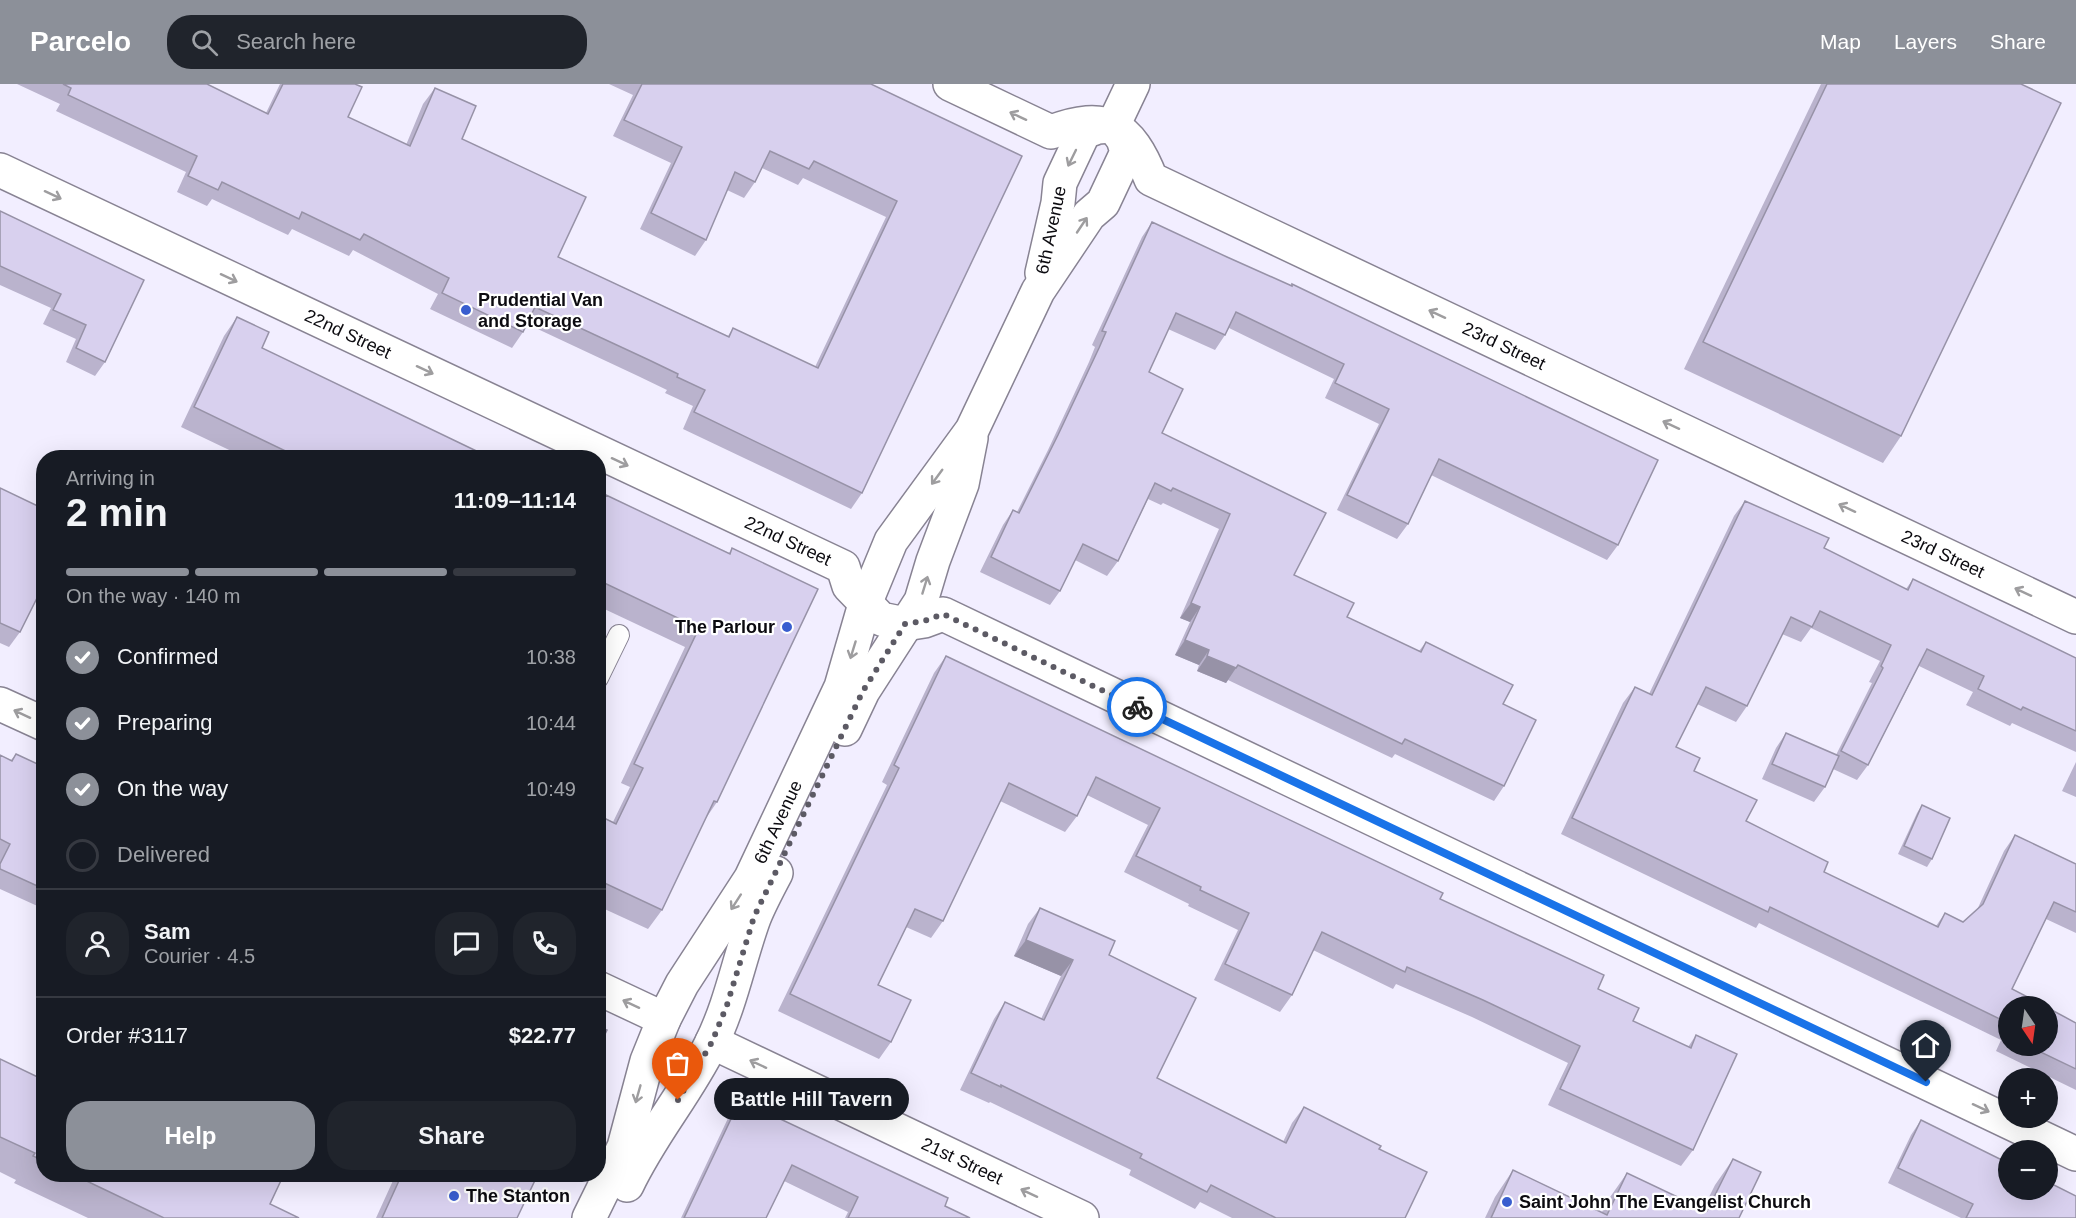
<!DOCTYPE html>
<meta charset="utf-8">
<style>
:root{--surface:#171b24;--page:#20242c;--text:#f1f3f6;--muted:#9ea1a6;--line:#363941;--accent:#8c9099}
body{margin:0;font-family:Arial,sans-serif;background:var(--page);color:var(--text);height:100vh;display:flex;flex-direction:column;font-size:22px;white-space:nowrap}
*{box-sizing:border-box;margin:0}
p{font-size:20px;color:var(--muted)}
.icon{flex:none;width:33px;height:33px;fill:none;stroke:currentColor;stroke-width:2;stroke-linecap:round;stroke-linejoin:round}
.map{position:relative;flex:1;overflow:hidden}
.side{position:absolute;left:36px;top:366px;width:570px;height:732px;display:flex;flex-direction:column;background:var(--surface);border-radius:24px;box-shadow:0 6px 24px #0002}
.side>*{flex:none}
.needle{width:39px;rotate:167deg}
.tools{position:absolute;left:1998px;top:912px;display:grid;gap:12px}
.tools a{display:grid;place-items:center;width:60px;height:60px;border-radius:50%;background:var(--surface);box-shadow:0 6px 24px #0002;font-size:30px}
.pin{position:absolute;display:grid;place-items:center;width:51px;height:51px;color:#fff;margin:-62px -26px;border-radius:50% 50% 50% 0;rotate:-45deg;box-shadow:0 0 6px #0007}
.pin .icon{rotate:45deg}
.courier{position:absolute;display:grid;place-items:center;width:60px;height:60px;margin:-30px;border:4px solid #1a73e8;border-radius:50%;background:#fff;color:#222;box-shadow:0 2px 8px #0007}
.bubble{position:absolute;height:42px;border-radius:21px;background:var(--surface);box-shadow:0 6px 24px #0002;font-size:20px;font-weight:800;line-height:42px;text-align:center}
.overview em{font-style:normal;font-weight:800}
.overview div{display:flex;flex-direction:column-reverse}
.overview{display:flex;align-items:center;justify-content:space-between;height:102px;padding:0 30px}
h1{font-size:39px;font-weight:800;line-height:45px}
.bar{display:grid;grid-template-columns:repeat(4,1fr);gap:9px 6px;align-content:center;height:72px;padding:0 30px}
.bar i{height:8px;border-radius:4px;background:var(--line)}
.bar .on{background:var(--accent)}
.bar p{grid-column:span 4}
.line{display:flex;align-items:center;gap:15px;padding:0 30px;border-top:2px solid var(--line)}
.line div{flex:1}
.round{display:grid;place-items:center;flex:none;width:63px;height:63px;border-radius:24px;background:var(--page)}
ol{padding:0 30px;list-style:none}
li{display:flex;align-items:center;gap:18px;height:66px}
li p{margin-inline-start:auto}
li .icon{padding:6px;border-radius:50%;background:var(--accent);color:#fff;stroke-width:4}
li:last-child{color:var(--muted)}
li i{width:33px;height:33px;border:3px solid var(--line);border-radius:50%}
.action{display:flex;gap:12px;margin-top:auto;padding:12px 30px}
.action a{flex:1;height:69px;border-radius:24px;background:var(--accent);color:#fff;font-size:24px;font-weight:800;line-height:69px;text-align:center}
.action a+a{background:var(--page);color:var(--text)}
header{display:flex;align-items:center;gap:36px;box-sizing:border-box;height:84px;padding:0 30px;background:var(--accent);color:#fff}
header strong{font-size:28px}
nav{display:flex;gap:33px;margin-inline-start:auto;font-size:21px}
.search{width:420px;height:54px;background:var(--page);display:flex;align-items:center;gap:15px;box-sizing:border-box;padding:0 21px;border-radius:24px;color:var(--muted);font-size:22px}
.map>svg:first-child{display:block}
</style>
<header>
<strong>Parcelo</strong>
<div class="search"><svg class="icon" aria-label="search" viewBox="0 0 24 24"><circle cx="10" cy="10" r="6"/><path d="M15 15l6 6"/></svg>Search here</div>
<nav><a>Map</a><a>Layers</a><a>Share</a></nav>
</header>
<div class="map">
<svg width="2076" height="1134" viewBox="0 0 2076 1134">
<rect width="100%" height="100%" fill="#f2eeff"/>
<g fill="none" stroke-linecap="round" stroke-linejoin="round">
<g stroke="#888393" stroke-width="22">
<path id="lane" d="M598 594 619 551"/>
</g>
<g stroke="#888393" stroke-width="36">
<g id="street">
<path d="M950 0 1051 48C1106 27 1130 41 1151 95L2076 533"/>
<path d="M1113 42 1133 0"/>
<path d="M0 86 843 483 849 502 881 535 905 540 924 537 943 530 2076 1070"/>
<path d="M1042 189 1058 119 1060 99 1084 48 1098 43 1111 42"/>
<path d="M0 620 44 640"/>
<path d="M845 645 863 607 921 517 933 477 962 400 971 354"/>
<path d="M598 904 664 935"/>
<path d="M712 958 1082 1134"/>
<path d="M627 1101C651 1050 687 1009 711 960 731 920 739 875 754 834 760 819 768 804 776 789"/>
<path d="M589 1134 624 1063 647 977 664 935 682 900 751 794 841 603 865 520 891 457 972 346 1038 207 1089 131 1103 119 1127 68 1123 55 1114 43"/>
</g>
</g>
<use href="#lane" stroke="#fff" stroke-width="20"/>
<use href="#street" stroke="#fff" stroke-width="33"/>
</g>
<g fill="#bab3cd">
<path d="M17 0H207L266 29 280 0H355L348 33 406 61 423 20 435 4 462 55 558 173 728 252 733 244 815 283 886 133 803 94 798 101 762 84 755 98 744 114 727 106 706 156 695 172 640 145 671 79 613 52 633 11 609 0H871L1022 72 862 409 851 425 683 345 693 322 665 309 667 306 638 292 527 240 523 248 512 264 430 225 438 210 353 166 349 172 292 145 288 151 212 115 207 122 177 108 186 88 56 27 60 20Z"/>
<path d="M1821 0H2021L1901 352 1883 379 1684 285Z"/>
<path d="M0 127 144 196 105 278 95 292 66 278 76 255 43 240 51 224 0 201Z"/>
<path d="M1152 138 1618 461 1607 476 1431 391 1408 440 1397 455 1337 426 1379 340 1325 314 1334 295 1229 244 1225 251 1215 266 1168 245 1149 288 1162 349 1294 491 1347 533 1419 567 1426 558 1503 620 1504 702 1494 717 1395 670 1392 674 1228 596 1226 599 1197 587 1199 581 1175 571 1190 538 1180 534 1219 445 1163 419 1161 421 1148 415 1118 477 1107 492 1075 476 1060 507 1050 521 980 488 1003 441 1013 426 1017 428 1048 366 1089 278 1095 263 1092 261 1142 153Z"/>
<path d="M237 233 262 264 491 374H246L181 343 224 252Z"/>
<path d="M0 404 20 548 9 563 0 559Z"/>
<path d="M606 411 729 469 732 464 717 718 704 737 662 826 648 845 598 822V731L613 738 630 703 621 699 685 563 598 522V421Z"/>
<path d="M1745 417 1824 464 1906 505 1913 495 2076 574V668L2012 639 2010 642 1966 621 1973 608 1919 582 1868 681 1857 696 1833 685 1825 703 1814 718 1762 695 1776 664 1786 649 1836 671 1872 599 1869 598 1880 577 1811 544 1801 558 1782 550 1747 622 1736 638 1697 620 1676 663 1694 687 1746 737 1824 788 1936 842 1945 829 1963 838 1977 826 2004 767 2015 751 2076 780V849L2046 835 2012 905 2008 922V962H2048L2076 939V1006L1996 967 2001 956 1960 936 1759 839 1756 844 1561 750 1623 619 1635 603 1649 610 1734 432Z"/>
<path d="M946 572 1440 815 1598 905 1633 937 1688 963 1696 951 1693 1066 1681 1082 1548 1021 1568 979 1472 933 1396 900 1393 905 1313 866 1292 911 1280 928 1214 896 1238 846 1188 822 1189 820 1124 788 1148 741 1087 711 1077 732 1065 748 1000 717 943 837 931 854 906 843 878 901 891 958 879 975 778 927 887 701 882 698 934 589Z"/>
<path d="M16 670 44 683V825L0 805V671L11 676Z"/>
<path d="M2076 678V713L2062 707Z"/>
<path d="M1922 721 1932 775 1927 783 1898 770 1917 729Z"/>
<path d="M1040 824 1109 871 1157 994 1283 1058 1292 1039 1304 1023 1379 1065 1405 1134H1232L1200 1118 1195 1125 1129 1091 1131 1086 990 1018 989 1019 960 1006 994 935 1005 918 1041 935 1061 892 1014 872 1028 840Z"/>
<path d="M0 975 42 996 44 993V1090H284L270 1120 299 1134H88L14 1099 16 1096 0 1088Z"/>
<path d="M740 1016 945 1122 970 1134H845L848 1128 784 1097 766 1134H681L730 1030Z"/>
<path d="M1921 1036 2076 1134H1961L1888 1099 1911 1051Z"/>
<path d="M1733 1075 1739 1134H1485L1495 1113 1513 1086 1602 1128 1608 1116 1627 1089 1703 1125 1715 1101Z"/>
<path d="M396 1090H538L517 1134H376Z"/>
</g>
<g fill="#9792a7">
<path d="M1191 519 1200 523 1190 538 1180 534Z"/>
<path d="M1185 556 1209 566 1199 581 1175 571Z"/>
<path d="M1207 572 1236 584 1226 599 1197 587Z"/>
<path d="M1026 856 1073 876 1061 892 1014 872Z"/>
</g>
<g fill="#d8d0ee" stroke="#9792a7" stroke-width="1.5">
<path d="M63 0H207L268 30 283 0H355L362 3 348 33 410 62 435 4 476 22 462 55 586 113 558 173 729 253 733 244 818 284 897 117 814 77 809 85 770 67 755 98 735 88 706 156 651 129 682 63 624 36 642 0H871L1022 72 862 409 694 328 705 306 677 293 678 290 649 276 535 223 523 248 442 209 449 194 364 150 360 156 302 128 299 135 222 98 218 106 188 92 197 72 68 11 71 4Z"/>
<path d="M1827 0H2021L2061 19 1901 352 1703 258Z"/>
<path d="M0 127 144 196 105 278 76 264 86 241 53 226 61 210 0 182Z"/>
<path d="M1152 138 1227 173 1292 202V200L1658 376 1618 461 1439 375 1408 440 1347 411 1389 325 1335 299 1344 280 1236 228 1225 251 1176 229 1149 288 1183 305 1162 349 1326 429 1294 491 1354 519 1347 533 1421 568 1426 558 1513 601 1503 620 1536 636 1504 702 1405 655 1402 660 1238 581 1236 584 1207 572 1209 566 1185 556 1200 523 1191 519 1230 430 1173 404 1171 407 1155 399 1118 477 1083 460 1060 507 991 473 1013 426 1019 429 1058 351 1099 264 1106 248 1102 247Z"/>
<path d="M237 233 269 248 262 264 491 374H300L194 323Z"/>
<path d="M0 404 44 425V500L20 548 0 539Z"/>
<path d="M606 411 730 470 732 464 818 505 717 718 714 717 662 826 598 796V731L616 740 643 684 634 680 699 544 598 496V424H599Z"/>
<path d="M1745 417 1829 454 1824 464 1908 506 1913 495 2076 574V647L2023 623 2021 626 1978 605 1984 592 1927 565 1868 681 1841 667 1883 584 1881 582 1891 561 1820 527 1812 543 1791 533 1747 622 1706 603 1676 663 1700 674 1694 687 1757 716 1746 737 1828 778 1824 788 1938 843 1945 829 1963 838 1983 820 2015 751 2076 780V828L2054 818 2012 905 2045 922H2008V939L1770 823 1768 828 1572 734 1635 603 1652 611Z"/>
<path d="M946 572 1443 809 1440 815 1604 891 1598 905 1639 924 1633 937 1691 964 1696 951 1737 970 1693 1066 1560 1005 1580 962 1483 916 1407 883 1405 888 1322 848 1292 911 1225 880 1249 829 1200 806 1201 803 1136 772 1160 724 1096 693 1077 732 1009 699 943 837 915 825 878 901 911 916 891 958 790 910 899 684 894 681Z"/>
<path d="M1786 649 1839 672 1825 703 1772 680Z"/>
<path d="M16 670 44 683V805L0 785V780L10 760 0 755V671L12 677Z"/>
<path d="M1922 721 1950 734 1932 775 1904 762Z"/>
<path d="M1040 824 1115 857 1109 871 1196 914 1157 994 1286 1059 1304 1023 1381 1062 1379 1065 1427 1088 1405 1134H1276L1211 1101 1207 1108 1140 1074 1142 1070 1001 1001V1003L971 989 1005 918 1044 936 1073 876 1026 856Z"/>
<path d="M2048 924 2076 939V985L2028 962H2048Z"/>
<path d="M598 942 607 946 598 964Z"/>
<path d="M0 975 44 996V1077L33 1072 35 1069 0 1053Z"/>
<path d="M740 1016 948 1114 945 1122 970 1134H848L858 1113 792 1081 766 1134H684Z"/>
<path d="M1921 1036 2008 1079V1106H2048V1098L2076 1112V1134H1966L1973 1120 1898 1084Z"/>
<path d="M1733 1075 1761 1088 1739 1134H1491L1513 1086 1607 1131 1627 1089 1707 1127Z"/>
<path d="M72 1090H284L270 1120 299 1134H164Z"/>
<path d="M402 1090H538L517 1134H382Z"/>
</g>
<defs><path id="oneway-shaft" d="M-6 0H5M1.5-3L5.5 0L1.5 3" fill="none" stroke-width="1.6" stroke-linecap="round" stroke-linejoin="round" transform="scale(1.5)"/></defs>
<g stroke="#9e9d9f">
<use href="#oneway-shaft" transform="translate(1018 32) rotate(-155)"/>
<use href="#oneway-shaft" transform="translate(1072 74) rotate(116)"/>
<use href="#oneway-shaft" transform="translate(53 111) rotate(25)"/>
<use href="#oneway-shaft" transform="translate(1082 141) rotate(-56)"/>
<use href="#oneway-shaft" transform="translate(229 194) rotate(25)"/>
<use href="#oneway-shaft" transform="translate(1437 230) rotate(-155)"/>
<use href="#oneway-shaft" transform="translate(425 286) rotate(25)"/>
<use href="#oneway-shaft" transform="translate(1671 341) rotate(-155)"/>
<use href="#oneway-shaft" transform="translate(620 378) rotate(25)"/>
<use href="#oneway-shaft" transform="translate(937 393) rotate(126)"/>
<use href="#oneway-shaft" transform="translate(1847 424) rotate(-155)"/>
<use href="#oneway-shaft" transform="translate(925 501) rotate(-73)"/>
<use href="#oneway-shaft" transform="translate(2023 508) rotate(-155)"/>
<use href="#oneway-shaft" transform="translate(853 566) rotate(107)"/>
<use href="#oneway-shaft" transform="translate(22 630) rotate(-155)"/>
<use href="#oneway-shaft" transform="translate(736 818) rotate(123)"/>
<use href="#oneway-shaft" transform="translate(631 920) rotate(-155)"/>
<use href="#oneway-shaft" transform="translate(758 980) rotate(-155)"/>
<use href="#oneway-shaft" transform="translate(638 1010) rotate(106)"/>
<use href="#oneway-shaft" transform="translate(1981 1024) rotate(25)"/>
<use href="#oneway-shaft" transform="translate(1029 1109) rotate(-155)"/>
</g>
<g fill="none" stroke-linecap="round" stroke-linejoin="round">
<path stroke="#5c5a64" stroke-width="6" stroke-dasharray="0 10.8" d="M678 1016 712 958 727 921 754 833 863 607 905 540 924 537 943 530 1137 623"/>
<path stroke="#1a73e8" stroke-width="8" d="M1137 623 1926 998"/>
</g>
<g fill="#395ecf" stroke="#fff" stroke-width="2">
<circle cx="466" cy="226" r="6"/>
<circle cx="787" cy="543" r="6"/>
<circle cx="454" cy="1112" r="6"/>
<circle cx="1507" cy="1118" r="6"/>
</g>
<g text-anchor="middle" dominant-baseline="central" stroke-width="4.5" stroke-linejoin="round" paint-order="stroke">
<g font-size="18" fill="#0c0b10" stroke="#fff">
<text transform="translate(1051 146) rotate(-78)">6th Avenue</text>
<text transform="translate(348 250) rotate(25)">22nd Street</text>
<text transform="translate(1504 262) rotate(25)">23rd Street</text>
<text transform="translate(788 457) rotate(25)">22nd Street</text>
<text transform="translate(1943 470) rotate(25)">23rd Street</text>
<text transform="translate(778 738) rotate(-65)">6th Avenue</text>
<text transform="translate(962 1077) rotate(25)">21st Street</text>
</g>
<g font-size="18" font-weight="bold" fill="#0c0b10" stroke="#fff" text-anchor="start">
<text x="478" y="216">Prudential Van<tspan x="478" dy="21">and Storage</tspan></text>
<text x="775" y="543" text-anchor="end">The Parlour</text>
<text x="466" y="1112">The Stanton</text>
<text x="1519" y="1118">Saint John The Evangelist Church</text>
</g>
</g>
</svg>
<div class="tools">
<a><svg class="needle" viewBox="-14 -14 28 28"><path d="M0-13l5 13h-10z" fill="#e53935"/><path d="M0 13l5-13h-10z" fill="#9ea1a6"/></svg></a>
<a>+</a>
<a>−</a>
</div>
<div class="pin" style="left:678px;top:1016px;background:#ea580c"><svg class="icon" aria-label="bag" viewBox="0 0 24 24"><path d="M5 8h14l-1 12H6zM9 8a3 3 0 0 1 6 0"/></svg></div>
<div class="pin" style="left:1926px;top:998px;background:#1f2937"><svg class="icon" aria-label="home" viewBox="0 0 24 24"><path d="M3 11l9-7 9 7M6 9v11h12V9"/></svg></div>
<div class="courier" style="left:1137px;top:623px"><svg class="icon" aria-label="bike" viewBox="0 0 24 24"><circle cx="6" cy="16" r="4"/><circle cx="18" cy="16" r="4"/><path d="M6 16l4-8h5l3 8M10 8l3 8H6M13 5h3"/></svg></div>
<div class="bubble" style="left:714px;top:994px;width:195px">Battle Hill Tavern</div>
<section class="side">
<div class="overview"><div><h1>2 min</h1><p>Arriving in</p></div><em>11:09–11:14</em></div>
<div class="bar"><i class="on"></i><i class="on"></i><i class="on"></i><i></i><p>On the way · 140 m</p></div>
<ol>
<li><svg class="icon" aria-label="check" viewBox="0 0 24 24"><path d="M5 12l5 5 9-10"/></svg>Confirmed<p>10:38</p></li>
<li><svg class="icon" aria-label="check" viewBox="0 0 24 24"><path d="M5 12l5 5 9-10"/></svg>Preparing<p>10:44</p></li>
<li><svg class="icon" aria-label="check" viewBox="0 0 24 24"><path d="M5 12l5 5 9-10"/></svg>On the way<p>10:49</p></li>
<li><i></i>Delivered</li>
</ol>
<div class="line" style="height:108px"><a class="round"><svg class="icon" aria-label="person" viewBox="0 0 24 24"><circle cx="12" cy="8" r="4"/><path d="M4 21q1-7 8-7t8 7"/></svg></a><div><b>Sam</b><p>Courier · 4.5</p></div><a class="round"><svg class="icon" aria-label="chat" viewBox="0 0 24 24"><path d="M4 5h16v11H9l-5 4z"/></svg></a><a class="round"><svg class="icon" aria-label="phone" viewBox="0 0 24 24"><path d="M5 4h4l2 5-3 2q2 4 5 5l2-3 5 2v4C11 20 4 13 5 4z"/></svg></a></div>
<div class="line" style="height:78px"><div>Order #3117</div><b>$22.77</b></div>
<div class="action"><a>Help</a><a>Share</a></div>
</section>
</div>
